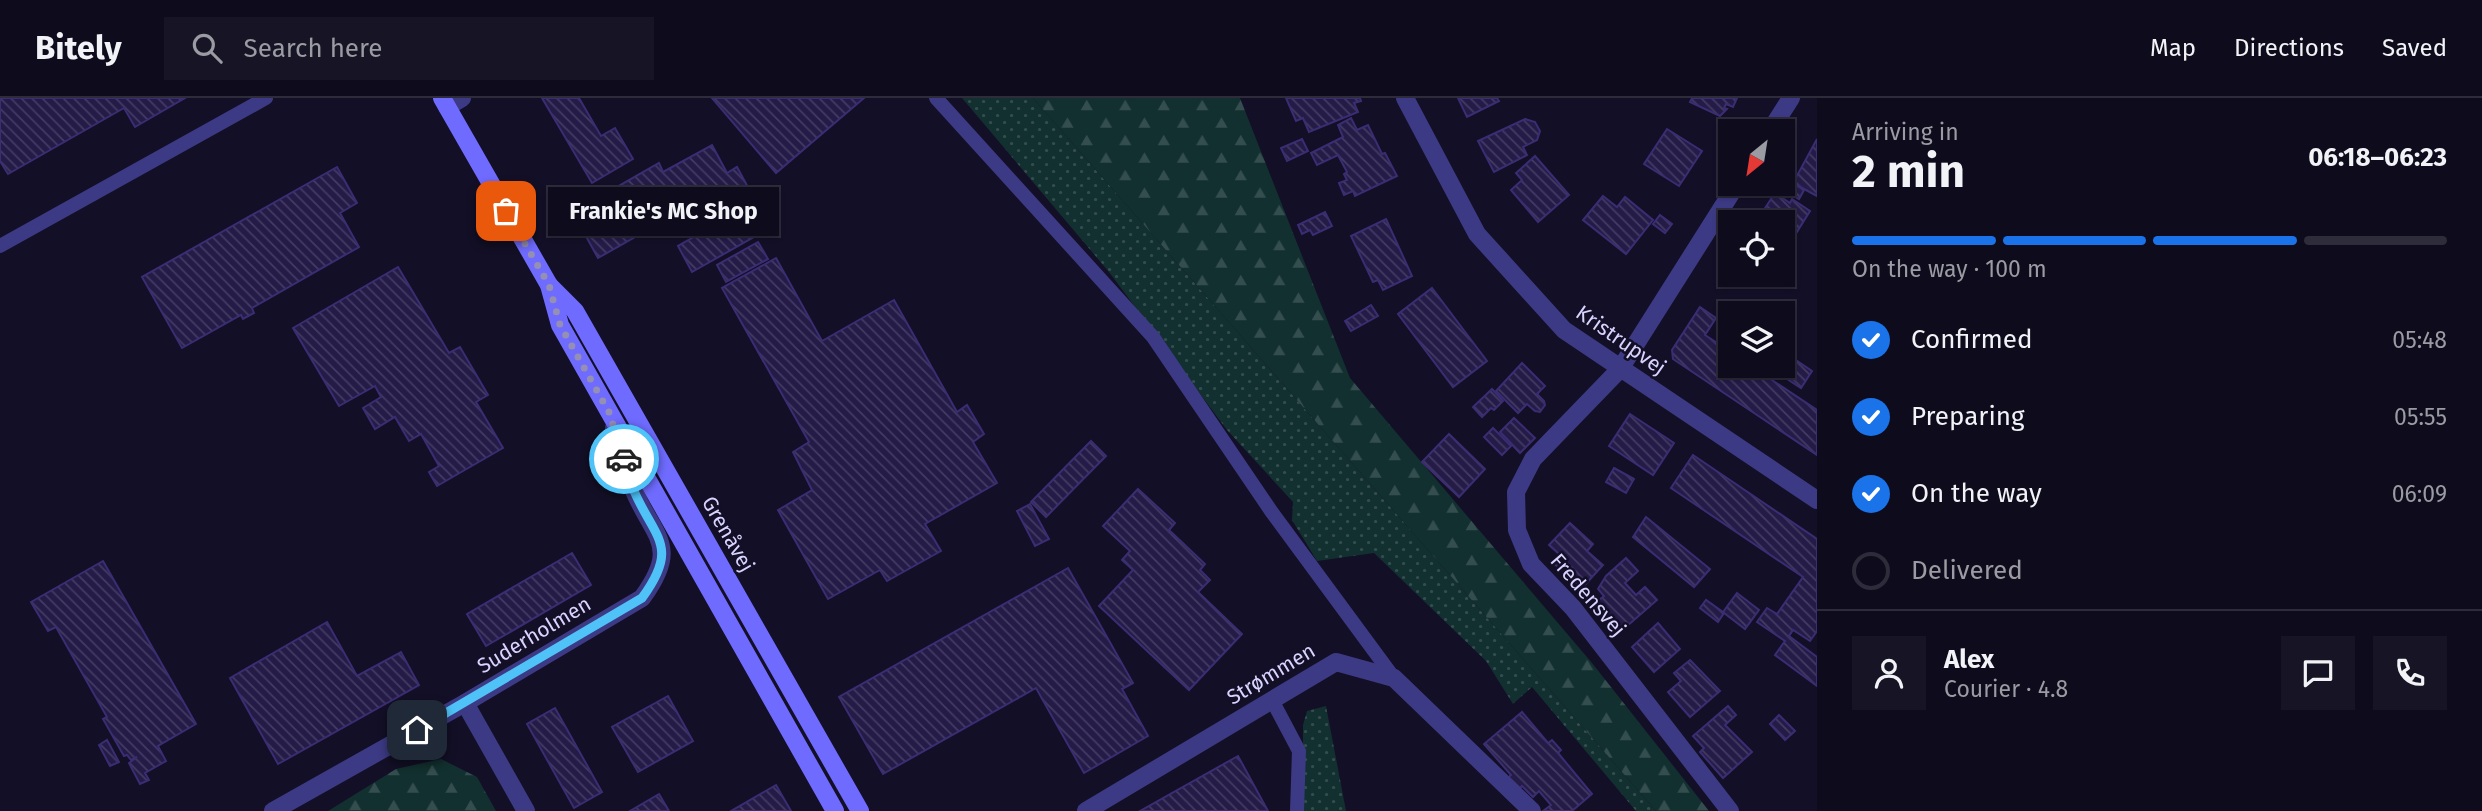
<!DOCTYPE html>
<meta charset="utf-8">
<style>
:root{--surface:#0e0b1c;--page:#171425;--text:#f1f3f6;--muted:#9b9ba3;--line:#2e2b3b;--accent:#1a73e8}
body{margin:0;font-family:"Fira Sans",sans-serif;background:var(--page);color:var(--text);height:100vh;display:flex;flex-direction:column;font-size:26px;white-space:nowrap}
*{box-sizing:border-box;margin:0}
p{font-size:23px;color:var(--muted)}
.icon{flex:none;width:38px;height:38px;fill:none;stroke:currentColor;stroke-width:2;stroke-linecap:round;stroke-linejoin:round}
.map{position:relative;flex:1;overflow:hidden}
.drawer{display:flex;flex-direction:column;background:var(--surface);width:665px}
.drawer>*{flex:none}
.needle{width:46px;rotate:210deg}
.buttons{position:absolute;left:1718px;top:21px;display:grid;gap:14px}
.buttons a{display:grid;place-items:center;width:77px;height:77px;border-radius:0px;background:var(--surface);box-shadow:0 2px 5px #0004,0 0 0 2px var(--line);font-size:35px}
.pin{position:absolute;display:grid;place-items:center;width:60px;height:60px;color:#fff;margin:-30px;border-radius:14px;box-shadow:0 4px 10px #0006}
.courier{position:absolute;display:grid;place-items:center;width:70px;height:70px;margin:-35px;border:5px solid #4fc3f7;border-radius:50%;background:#fff;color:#222;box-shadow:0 2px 9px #0007}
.bubble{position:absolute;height:49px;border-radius:0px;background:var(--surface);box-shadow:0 2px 5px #0004,0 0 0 2px var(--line);font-size:23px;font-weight:700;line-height:49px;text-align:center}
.headline em{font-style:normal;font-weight:700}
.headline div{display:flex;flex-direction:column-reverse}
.headline{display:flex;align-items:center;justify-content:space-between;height:119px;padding:0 35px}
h1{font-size:46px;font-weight:700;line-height:52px}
.bar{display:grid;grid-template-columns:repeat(4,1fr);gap:10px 7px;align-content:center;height:84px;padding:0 35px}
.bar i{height:9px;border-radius:5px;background:var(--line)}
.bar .active{background:var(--accent)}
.bar p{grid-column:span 4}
.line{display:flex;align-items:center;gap:18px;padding:0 35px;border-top:2px solid var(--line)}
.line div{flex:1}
.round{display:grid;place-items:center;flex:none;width:74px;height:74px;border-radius:0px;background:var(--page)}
ol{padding:0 35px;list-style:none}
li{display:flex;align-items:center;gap:21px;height:77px}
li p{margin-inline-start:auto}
li .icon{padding:7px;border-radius:50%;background:var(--accent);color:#fff;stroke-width:4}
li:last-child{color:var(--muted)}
li i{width:38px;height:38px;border:4px solid var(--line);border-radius:50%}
header{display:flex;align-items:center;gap:42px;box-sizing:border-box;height:98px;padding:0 35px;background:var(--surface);border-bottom:2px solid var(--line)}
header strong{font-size:33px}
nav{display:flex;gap:38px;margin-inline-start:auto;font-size:24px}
.search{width:490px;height:63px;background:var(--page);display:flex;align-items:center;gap:18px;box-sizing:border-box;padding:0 24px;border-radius:0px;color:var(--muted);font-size:26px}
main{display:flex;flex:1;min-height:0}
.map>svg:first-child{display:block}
</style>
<header>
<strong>Bitely</strong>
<div class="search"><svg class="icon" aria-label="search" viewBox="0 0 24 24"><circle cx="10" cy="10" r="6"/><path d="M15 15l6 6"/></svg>Search here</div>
<nav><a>Map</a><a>Directions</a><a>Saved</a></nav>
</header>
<main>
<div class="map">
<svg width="1817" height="713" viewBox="0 0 1817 713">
<defs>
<pattern id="grass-dots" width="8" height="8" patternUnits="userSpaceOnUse" patternTransform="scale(1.75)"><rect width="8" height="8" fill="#12302f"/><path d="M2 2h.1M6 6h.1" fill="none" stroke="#344d4e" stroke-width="1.8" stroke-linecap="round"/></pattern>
<pattern id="forest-firs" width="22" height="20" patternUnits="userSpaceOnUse" patternTransform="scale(1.75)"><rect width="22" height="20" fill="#12302f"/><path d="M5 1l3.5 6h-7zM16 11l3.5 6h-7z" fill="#344d4e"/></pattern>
<pattern id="building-back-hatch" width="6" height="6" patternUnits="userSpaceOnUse" patternTransform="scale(1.75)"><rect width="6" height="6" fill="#241b47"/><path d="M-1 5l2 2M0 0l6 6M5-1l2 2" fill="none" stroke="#433b63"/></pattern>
</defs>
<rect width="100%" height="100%" fill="#130f26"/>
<g fill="url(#grass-dots)">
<path d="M962 0H1033L1656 713H1636L1532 589 1513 606 1486 563 1374 455 1317 463 1292 422 1293 404 1227 332 1109 174Z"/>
<path d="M1326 608 1346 713H1303V627L1307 613Z"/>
</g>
<g fill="url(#forest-firs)">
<path d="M1033 0H1240L1350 280 1592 565 1709 713H1656Z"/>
<path d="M441 661 477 679 496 713H328L396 671Z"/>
</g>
<g fill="url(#building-back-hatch)" stroke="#3b2d73" stroke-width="2">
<path d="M0 0H185L135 29 124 10 8 76 0 63Z"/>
<path d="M542 0H579L601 38 615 30 633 61 592 85Z"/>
<path d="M712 0H864L776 75Z"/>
<path d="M1286 0H1360L1361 3 1354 5 1358 14 1309 34 1303 20 1296 23Z"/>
<path d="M1458 0H1497L1499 3 1467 19Z"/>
<path d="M1692 0H1737L1733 9 1726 6 1724 10 1727 11 1720 18 1690 4Z"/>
<path d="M1351 20 1357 32 1368 27 1382 56 1385 55 1397 78 1355 98 1353 93 1344 97 1339 85 1347 82 1344 76 1347 74 1338 57 1317 67 1311 55 1343 39 1338 27Z"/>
<path d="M1525 21 1535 24 1540 33 1537 42 1523 49 1527 57 1494 74 1478 43Z"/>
<path d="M1667 31 1702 53 1679 88 1644 66Z"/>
<path d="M1302 41 1308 53 1287 63 1281 50Z"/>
<path d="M1817 41V98L1793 85Z"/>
<path d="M712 47 727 75 737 69 770 130 692 174 678 148 697 137 679 103 664 112 669 120 598 160 577 122 614 101 610 93 659 65 663 74Z"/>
<path d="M1535 58 1569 97 1538 124 1511 92 1522 82 1516 75Z"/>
<path d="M337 69 357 105 340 115 359 149 252 210 254 215 243 221 241 217 182 250 142 179Z"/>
<path d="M1787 82 1804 92 1799 101 1782 91Z"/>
<path d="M1775 95 1790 105 1792 101 1810 113 1787 150 1783 148V124H1756Z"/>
<path d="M1603 98 1617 109 1625 99 1653 122 1626 156 1583 122Z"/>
<path d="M1325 114 1332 128 1313 137 1310 132 1302 136 1298 127Z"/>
<path d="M1660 117 1672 126 1665 135 1653 126Z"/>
<path d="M1386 121 1412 178 1383 192 1378 182 1373 184 1351 138Z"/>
<path d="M758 144 768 161 726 184 717 167Z"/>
<path d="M776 160 822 243 894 202 957 314 967 307 984 336 973 344 997 385 925 426 941 453 887 483 880 472 828 501 778 412 812 392 793 354 809 344 722 190Z"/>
<path d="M398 169 449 255 460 249 488 297 476 304 503 350 437 388 429 374 439 368 421 336 409 343 395 319 375 331 363 310 381 299 375 288 339 308 293 230Z"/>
<path d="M1432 190 1487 263 1453 289 1398 216Z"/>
<path d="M1371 207 1378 218 1351 233 1345 223Z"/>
<path d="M1700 209 1716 220 1705 237 1731 254V268H1751L1817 312V357L1673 261 1672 252Z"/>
<path d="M1787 256 1812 273 1801 290 1775 273 1779 268H1783V261Z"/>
<path d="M1522 265 1545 288 1537 296 1544 303 1545 307 1540 314 1535 313 1527 306 1518 315 1496 293Z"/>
<path d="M1492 291 1503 303 1494 312 1491 310 1482 319 1473 309Z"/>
<path d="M1630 316 1674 345 1653 377 1609 348Z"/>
<path d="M1514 320 1535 340 1520 355 1500 334Z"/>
<path d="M1493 330 1511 348 1502 357 1484 339Z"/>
<path d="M1449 336 1485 371 1459 399 1422 364Z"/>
<path d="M1091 343 1106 358 1046 419 1031 404Z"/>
<path d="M1693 357 1817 441V533L1810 543 1793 532 1789 538 1817 559V588L1775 557 1785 543 1757 524 1767 510 1777 516 1803 479 1671 390Z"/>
<path d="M1614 370 1634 381 1626 395 1606 384Z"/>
<path d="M1138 391 1175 425 1169 432 1205 466 1200 472 1210 482 1198 494 1242 536 1189 592 1099 508 1133 472 1122 462 1130 453 1103 428Z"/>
<path d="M1030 406 1049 441 1035 448 1017 413Z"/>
<path d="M1646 419 1710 471 1694 489 1633 439Z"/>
<path d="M1570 425 1593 446 1587 453 1603 467 1582 490 1552 464 1559 456 1549 447Z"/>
<path d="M572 455 591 487 486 548 467 516Z"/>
<path d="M1626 460 1638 473 1625 485 1636 497 1645 489 1657 502 1618 536 1595 513 1594 506 1604 498 1598 491 1606 478Z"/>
<path d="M103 463 196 626 158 648 166 663 145 675 149 682 140 686 129 665 137 659 131 662 127 657 124 658 103 621 107 619 56 529 48 533 31 504Z"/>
<path d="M1068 470 1133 585 1122 591 1148 638 1084 675 1036 590 883 676 839 599Z"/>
<path d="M1737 495 1759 512 1745 531 1724 515 1718 524 1700 510 1706 502 1723 514Z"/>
<path d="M327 524 357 578 401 554 419 587 278 666 230 580Z"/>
<path d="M1658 525 1680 551 1654 574 1632 549Z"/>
<path d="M1690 562 1720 593 1690 619 1668 594 1681 583 1674 575Z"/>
<path d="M668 598 693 643 638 674 612 629Z"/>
<path d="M1728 608 1736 617 1725 627 1752 654 1723 680 1700 654 1704 650 1693 638Z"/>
<path d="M555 610 602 694 574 710 527 626Z"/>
<path d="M1522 614 1548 645 1552 642 1561 652 1558 655 1592 696 1572 713H1543L1551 707 1539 693 1533 699 1522 688 1517 693 1507 681 1511 677 1484 646Z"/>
<path d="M1779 617 1795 633 1785 642 1770 626Z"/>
<path d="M107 642 119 664 110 668 99 647Z"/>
<path d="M1238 658 1268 713H1140Z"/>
<path d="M776 687 791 713H731Z"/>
<path d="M659 696 669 713H630Z"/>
</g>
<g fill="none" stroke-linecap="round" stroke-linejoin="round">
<g stroke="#3d3a85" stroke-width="14">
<path d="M936 0 1153 239 1271 413 1394 580"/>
<path d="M0 148 266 0"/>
<path d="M1272 602 1299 653 1297 713"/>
</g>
<g stroke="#3d3a85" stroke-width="18">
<path d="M1405 0 1477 136 1564 232 1817 402"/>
<path d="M447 9 462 0"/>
<path d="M1770 33 1791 0"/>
<path d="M465 605 526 713"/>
<path d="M273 713 465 605 642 500C680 448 655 441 634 393 625 373 621 351 614 330"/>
<path d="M1086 713 1336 564 1394 580 1532 713"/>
<path d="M1730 713 1573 510 1531 466 1517 432 1516 394 1533 361 1620 271 1737 86"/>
</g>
<g stroke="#6f6bff" stroke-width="18">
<path d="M442 0 549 187 560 227 835 713"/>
<path d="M549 187 575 213 860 713"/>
</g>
</g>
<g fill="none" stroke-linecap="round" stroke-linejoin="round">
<path stroke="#948fb3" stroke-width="7" stroke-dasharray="0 12.6" d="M506 113 549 187 560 227 609 314 624 361"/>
<path stroke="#4fc3f7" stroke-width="9" d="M417 632 642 500C680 448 655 441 634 393 630 383 627 372 624 361"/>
</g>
<g text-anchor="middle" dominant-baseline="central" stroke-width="5" stroke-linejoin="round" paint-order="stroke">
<g font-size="21" fill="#d9d4ff" stroke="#130f26">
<text transform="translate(1621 242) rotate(35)">Kristrupvej</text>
<text transform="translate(728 436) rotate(60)">Grenåvej</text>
<text transform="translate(1588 497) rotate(49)">Fredensvej</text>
<text transform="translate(534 537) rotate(-31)">Suderholmen</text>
<text transform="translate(1271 576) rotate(-31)">Strømmen</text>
</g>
</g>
</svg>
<div class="buttons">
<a><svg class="needle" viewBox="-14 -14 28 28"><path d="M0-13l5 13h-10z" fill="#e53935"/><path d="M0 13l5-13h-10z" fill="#9b9ba3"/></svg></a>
<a><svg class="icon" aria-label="locate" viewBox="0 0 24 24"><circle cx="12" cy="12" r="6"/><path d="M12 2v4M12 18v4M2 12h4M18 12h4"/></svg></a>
<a><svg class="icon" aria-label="layers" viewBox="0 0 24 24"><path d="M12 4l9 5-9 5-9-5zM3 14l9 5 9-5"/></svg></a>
</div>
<div class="pin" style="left:506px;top:113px;background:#ea580c"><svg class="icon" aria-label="bag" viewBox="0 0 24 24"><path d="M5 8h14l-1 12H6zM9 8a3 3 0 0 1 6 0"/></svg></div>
<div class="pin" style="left:417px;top:632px;background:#1f2937"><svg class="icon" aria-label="home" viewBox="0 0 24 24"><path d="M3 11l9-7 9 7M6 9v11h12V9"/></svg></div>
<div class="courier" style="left:624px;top:361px"><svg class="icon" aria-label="car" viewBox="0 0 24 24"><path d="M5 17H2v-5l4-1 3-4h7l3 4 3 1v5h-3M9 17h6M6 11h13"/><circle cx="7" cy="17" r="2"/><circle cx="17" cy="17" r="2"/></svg></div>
<div class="bubble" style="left:548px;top:89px;width:231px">Frankie's MC Shop</div>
</div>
<section class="drawer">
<div class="headline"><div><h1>2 min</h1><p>Arriving in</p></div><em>06:18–06:23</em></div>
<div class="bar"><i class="active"></i><i class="active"></i><i class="active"></i><i></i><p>On the way · 100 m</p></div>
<ol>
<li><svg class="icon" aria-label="check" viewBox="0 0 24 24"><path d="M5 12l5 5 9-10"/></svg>Confirmed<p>05:48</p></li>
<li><svg class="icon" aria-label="check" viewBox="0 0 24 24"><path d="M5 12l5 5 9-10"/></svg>Preparing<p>05:55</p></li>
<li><svg class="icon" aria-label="check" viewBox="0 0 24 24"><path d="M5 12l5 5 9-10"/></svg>On the way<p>06:09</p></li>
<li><i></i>Delivered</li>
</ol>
<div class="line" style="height:126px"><a class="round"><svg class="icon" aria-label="person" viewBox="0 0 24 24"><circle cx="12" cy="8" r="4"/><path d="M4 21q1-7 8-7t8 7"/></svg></a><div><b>Alex</b><p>Courier · 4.8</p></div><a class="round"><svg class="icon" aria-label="chat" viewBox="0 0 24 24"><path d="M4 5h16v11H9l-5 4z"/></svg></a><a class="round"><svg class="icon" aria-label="phone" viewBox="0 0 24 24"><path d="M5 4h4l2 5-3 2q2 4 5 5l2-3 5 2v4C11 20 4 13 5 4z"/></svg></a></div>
</section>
</main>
